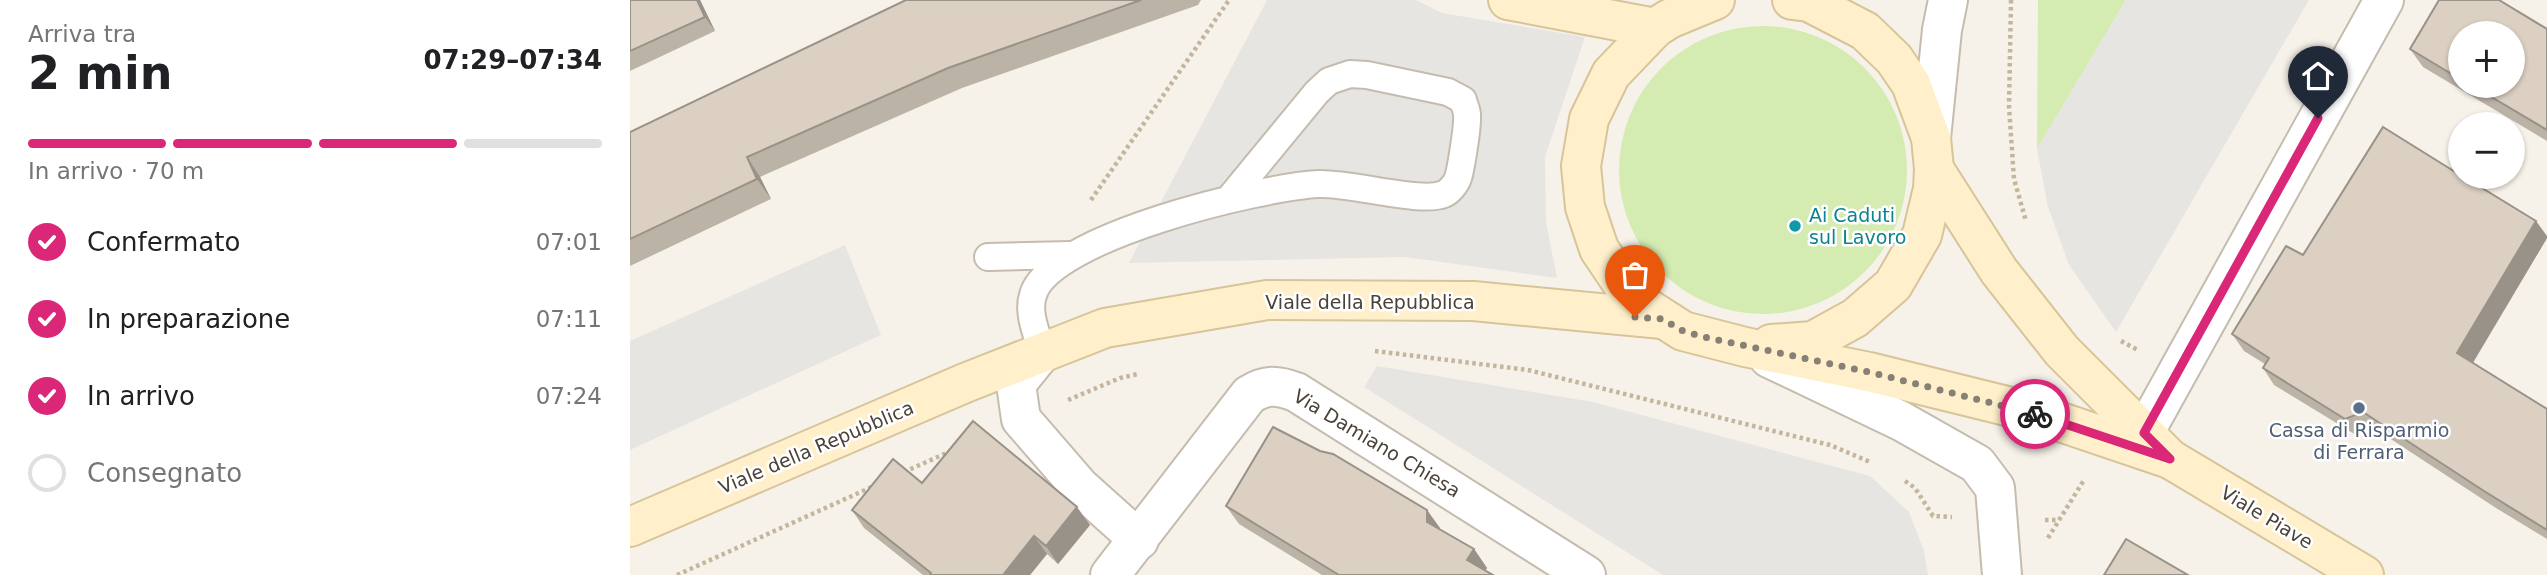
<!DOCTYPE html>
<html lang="it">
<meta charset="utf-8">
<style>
:root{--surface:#fff;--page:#f6f6f6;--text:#202124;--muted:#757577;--line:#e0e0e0;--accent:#db2777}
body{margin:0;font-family:"DejaVu Sans",sans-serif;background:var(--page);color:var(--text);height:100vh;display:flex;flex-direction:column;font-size:26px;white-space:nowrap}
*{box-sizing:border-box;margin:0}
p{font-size:23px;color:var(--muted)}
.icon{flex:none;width:38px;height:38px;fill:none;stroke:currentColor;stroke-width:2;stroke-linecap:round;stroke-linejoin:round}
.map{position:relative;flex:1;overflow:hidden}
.details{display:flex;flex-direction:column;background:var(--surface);width:630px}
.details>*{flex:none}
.buttons{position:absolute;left:1818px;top:21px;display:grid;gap:14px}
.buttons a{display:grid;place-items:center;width:77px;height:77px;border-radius:50%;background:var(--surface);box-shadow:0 2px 5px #0004;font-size:35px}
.pin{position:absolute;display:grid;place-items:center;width:60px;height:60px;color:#fff;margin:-72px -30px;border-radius:50% 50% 50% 0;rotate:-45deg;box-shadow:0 0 7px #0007}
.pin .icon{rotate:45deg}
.courier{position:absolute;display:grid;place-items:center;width:70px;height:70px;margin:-35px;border:5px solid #db2777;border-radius:50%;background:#fff;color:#222;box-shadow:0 2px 9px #0007}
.overview em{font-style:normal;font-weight:700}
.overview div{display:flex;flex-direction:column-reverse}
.overview{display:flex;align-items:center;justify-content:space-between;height:119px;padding:0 28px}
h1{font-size:46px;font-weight:700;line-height:52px}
.bar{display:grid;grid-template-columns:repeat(4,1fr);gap:10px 7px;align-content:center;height:84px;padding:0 28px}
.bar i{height:9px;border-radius:5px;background:var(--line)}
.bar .active{background:var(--accent)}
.bar p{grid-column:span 4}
ol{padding:0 28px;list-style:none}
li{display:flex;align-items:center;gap:21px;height:77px}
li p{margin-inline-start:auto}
li .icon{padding:7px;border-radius:50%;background:var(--accent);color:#fff;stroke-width:4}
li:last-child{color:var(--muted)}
li i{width:38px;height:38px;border:4px solid var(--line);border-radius:50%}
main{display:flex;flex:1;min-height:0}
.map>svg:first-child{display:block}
</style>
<main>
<section class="details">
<div class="overview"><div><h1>2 min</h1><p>Arriva tra</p></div><em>07:29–07:34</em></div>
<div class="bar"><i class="active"></i><i class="active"></i><i class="active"></i><i></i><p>In arrivo · 70 m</p></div>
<ol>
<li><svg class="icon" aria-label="check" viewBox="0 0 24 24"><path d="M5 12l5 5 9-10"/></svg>Confermato<p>07:01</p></li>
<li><svg class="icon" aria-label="check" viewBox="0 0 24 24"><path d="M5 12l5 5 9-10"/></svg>In preparazione<p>07:11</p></li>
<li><svg class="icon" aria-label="check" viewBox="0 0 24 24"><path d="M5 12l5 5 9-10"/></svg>In arrivo<p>07:24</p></li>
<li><i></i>Consegnato</li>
</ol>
</section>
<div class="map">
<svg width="1917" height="575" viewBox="0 0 1917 575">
<rect width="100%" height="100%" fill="#f6f2ea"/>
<g fill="#d4ebb2">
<path d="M1408 0H1496L1407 149Z"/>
<circle cx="1133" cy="170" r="144"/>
</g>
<g fill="#e7e5e2">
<path d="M637 0H786L812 13 955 37 915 157 916 222 927 278 775 257 499 263Z"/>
<path d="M1496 0H1679L1486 332 1439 265 1418 207 1407 149Z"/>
<path d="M215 245 251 335 0 450V341Z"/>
<path d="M747 366 963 402 1240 476 1279 512 1294 551 1298 575H1033L734 387Z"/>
</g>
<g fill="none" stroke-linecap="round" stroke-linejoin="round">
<g stroke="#c5bcaf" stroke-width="30">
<g id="service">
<path d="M358 257 441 255"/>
<path d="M412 352C407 334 397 313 403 295 419 237 632 187 688 184 719 182 791 204 814 194 819 192 826 184 828 178 831 169 838 125 837 115 837 110 834 105 833 100L818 92 737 75 720 74 699 81 687 92 599 199"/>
</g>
</g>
<g stroke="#c5bcaf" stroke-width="42">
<g id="minor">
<path d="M412 352 386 384 391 419 449 486 509 540"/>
<path d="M1139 358 1271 421 1347 464 1365 488 1372 575"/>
<path d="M1514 433 1754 0"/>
<path d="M480 575 619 395C636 384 647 385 666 392L956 575"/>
</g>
</g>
<g stroke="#c5bcaf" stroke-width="42">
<path id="tertiary" d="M1301 138 1312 30 1318 0"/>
</g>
<g stroke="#d7c499" stroke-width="42">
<g id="secondary">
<path d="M878 0 1025 28"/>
<path d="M1085 0 1039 19 1025 28 981 74 959 119 951 166 955 207 969 249 996 289 1011 304 1053 331 1115 347 1239 372 1401 412 1540 459"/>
<path d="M1304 169 1369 271 1432 351 1540 459 1734 575"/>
<path d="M1141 344 1183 341 1225 318 1263 285 1292 235 1303 189 1304 169 1301 138 1281 84 1264 59 1235 31 1179 2 1162 0"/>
<path d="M0 527 335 383 475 328 637 300 843 301 1032 319"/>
</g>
</g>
<g stroke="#c4b59d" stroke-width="4.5" stroke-dasharray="3.5 3.5" stroke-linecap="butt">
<path d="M1381 0 1379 107 1384 179 1396 221"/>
<path d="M461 200 599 0"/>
<path d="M1491 341 1508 350"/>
<path d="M745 351 898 370 1200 445 1240 462"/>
<path d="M438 400 490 378 508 374"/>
<path d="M274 472 321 451"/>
<path d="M1275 481 1285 488 1303 516 1322 517"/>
<path d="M1415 520H1429"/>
<path d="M1418 538 1454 480"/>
<path d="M47 575 244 486"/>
</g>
<use href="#service" stroke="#fff" stroke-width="26"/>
<use href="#minor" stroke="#fff" stroke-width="38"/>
<use href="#tertiary" stroke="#fff" stroke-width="38"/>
<use href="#secondary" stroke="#fff0cb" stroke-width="38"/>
</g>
<g fill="#bcb3a7" fill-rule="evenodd">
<path d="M0 0H70L85 31 0 71Z"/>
<path d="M276 0H571L568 5 332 88 130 177 141 199 0 266V132Z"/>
<path d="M1809 0H1869L1917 29V141L1793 67 1780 49ZM1830 33H1883V86H1830Z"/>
<path d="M1917 236V238L1843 363 1917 409V539L1866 508 1744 428 1726 435 1644 385 1633 368 1635 364 1614 351 1602 334 1673 255Z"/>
<path d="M292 483 460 525 428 564 417 554 400 575H293L234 528 222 510Z"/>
<path d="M596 506 797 510 810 529 844 549 857 568 855 570 863 575H692L609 524Z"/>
</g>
<g fill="#999288">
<path d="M67 0H70L85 31 75 17Z"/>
<path d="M117 157 130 177 141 199 127 179Z"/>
<path d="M1906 221 1917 236V238L1839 369 1827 353Z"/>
<path d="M447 507 460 525 428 564 416 546Z"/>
<path d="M797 510 810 528V540L797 522Z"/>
<path d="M404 536 417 554 400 575H373Z"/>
<path d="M844 549 857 568 852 575 837 560Z"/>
</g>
<g fill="#dbd0c2" stroke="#999288" stroke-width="2">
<path d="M0 0H67L75 17 0 51Z"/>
<path d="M276 0H511L318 68 117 157 127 179 0 239V132Z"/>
<path d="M1809 0H1869L1917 29V130L1843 86H1883V33H1830V79L1780 49Z"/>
<path d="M1753 127 1830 175V177H1834L1906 221 1827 353 1917 409V530L1854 491 1733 412 1715 419 1633 368 1639 358 1602 334 1656 246 1673 255Z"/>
<path d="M343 421 447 507 416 546 404 536 373 575H300L301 573 222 510 263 459 292 483Z"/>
<path d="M643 427 690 451 703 454 797 510V522L844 549 837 560 863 575H709L596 506Z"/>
<path d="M1496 539 1558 575H1474Z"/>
</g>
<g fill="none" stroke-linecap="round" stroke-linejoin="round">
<path stroke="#868076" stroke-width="7" stroke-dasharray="0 12.6" d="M1005 317 1032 319 1053 331 1074 337 1239 372 1405 414"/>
<path stroke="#db2777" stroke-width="9" d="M1405 414 1540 459 1514 433 1688 118"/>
</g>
<circle fill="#0f9aa8" stroke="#fff" stroke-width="2.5" cx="1165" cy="226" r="7"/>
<circle fill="#5c6f8a" stroke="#fff" stroke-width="2.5" cx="1729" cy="408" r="7"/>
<g text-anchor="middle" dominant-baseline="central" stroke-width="5" stroke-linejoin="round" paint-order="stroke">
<g font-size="19" fill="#0d838f" stroke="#fff" text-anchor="start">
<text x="1179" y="215">Ai Caduti<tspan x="1179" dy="22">sul Lavoro</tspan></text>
</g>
<g font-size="19" fill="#4a4238" stroke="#fff">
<text x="740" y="302">Viale della Repubblica</text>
<text transform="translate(747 443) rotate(31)">Via Damiano Chiesa</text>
<text transform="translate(186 447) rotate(-23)">Viale della Repubblica</text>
<text transform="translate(1637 517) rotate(31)">Viale Piave</text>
</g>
<g font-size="19" fill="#4e5e75" stroke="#fff">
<text x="1729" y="430">Cassa di Risparmio<tspan x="1729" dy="22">di Ferrara</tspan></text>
</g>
</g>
</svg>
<div class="buttons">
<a>+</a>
<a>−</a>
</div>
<div class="pin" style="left:1005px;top:317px;background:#ea580c"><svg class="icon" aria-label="bag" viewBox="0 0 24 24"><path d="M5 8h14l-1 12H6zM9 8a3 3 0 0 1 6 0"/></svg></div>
<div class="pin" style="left:1688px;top:118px;background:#1f2937"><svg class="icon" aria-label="home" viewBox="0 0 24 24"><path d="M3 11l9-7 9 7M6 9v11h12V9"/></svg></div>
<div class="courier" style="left:1405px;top:414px"><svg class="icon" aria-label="bike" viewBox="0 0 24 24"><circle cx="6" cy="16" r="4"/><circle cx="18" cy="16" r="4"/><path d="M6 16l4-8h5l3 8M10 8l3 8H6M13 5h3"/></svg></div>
</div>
</main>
